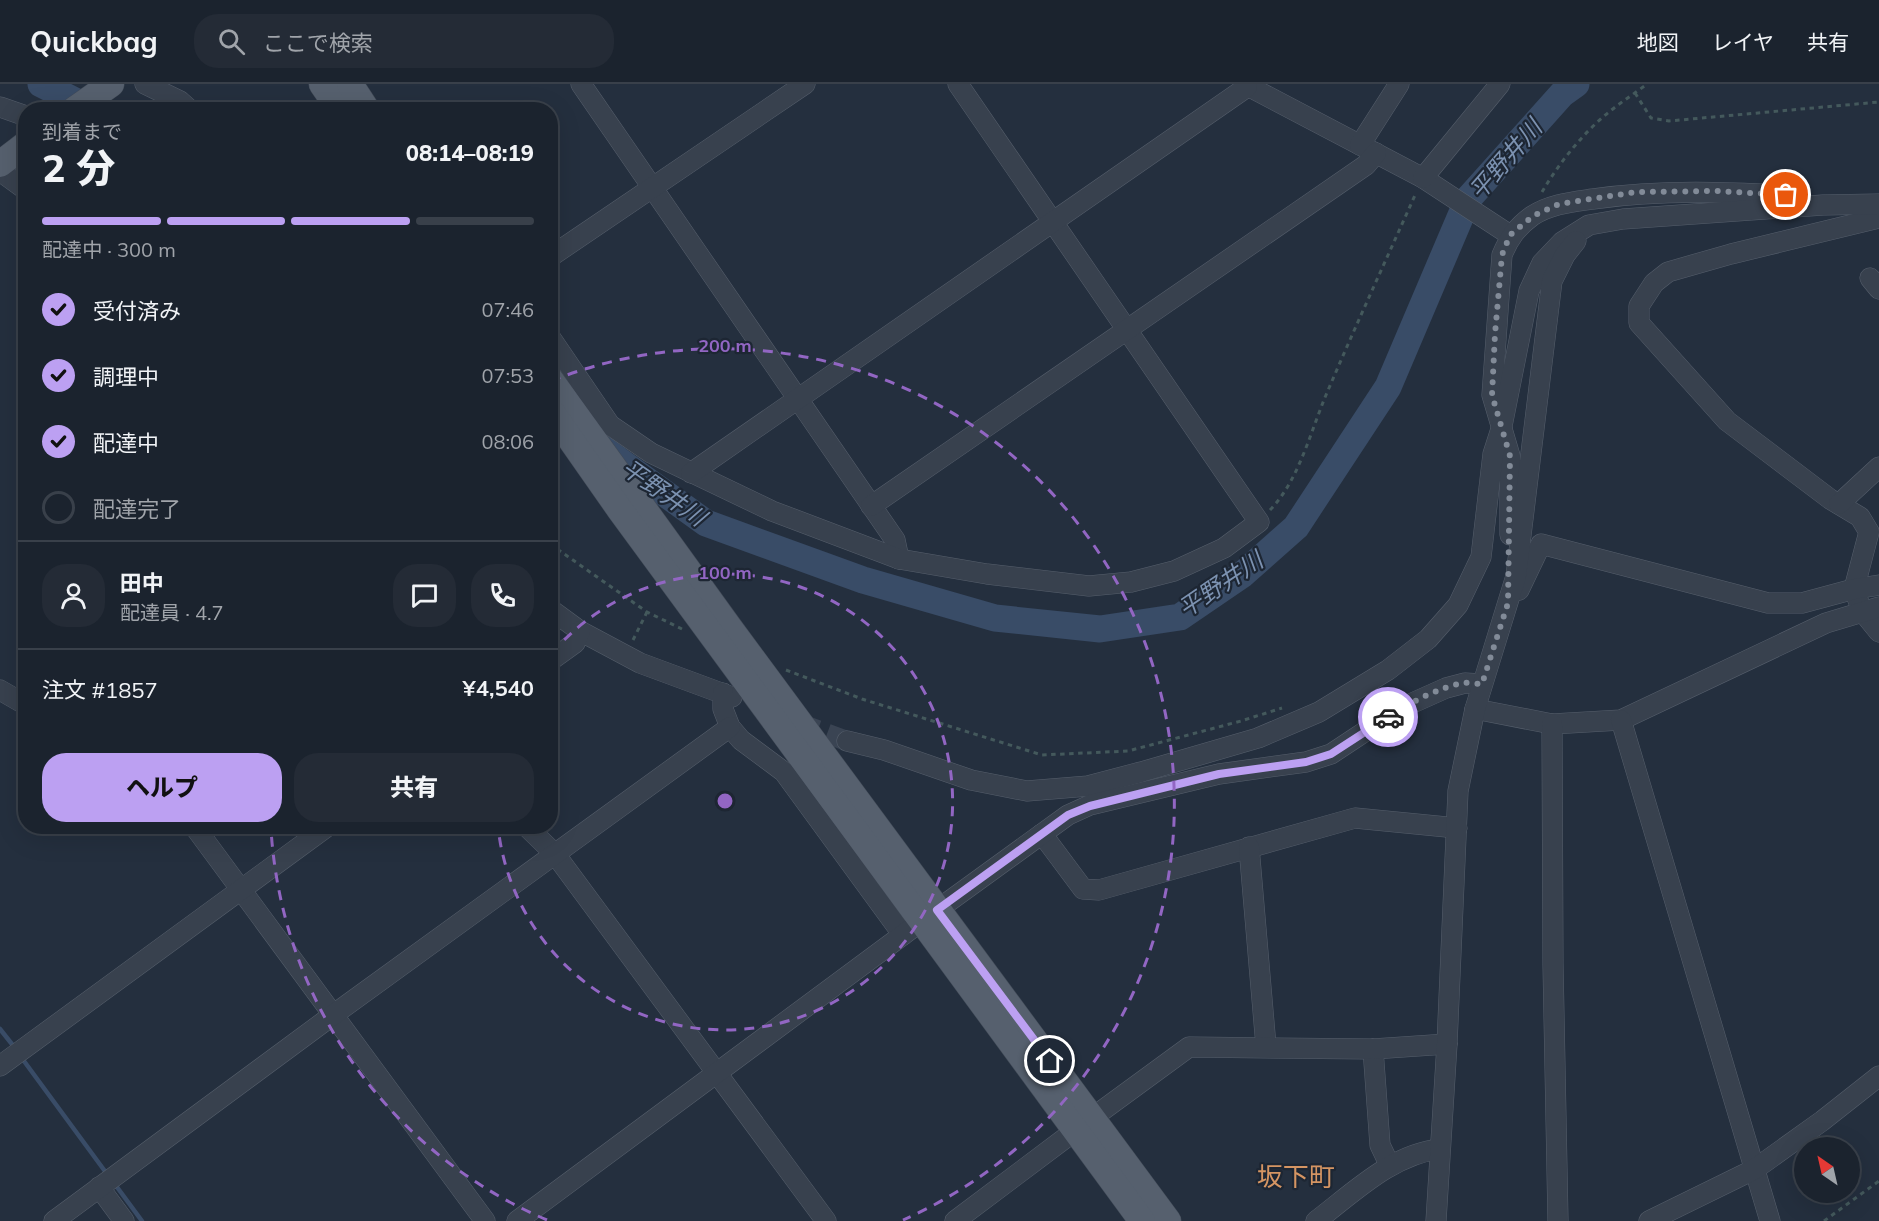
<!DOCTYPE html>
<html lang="ja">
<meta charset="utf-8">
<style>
:root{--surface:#1b232e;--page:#242b36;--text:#f1f3f6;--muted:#a0a4aa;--line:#39404a;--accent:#bca0f2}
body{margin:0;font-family:Mulish,"Noto Sans JP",sans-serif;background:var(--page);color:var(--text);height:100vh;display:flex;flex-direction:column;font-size:22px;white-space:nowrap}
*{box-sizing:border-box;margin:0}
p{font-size:20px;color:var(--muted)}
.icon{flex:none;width:33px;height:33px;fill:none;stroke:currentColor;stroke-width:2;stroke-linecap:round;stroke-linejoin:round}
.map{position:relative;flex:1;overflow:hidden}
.sheet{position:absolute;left:18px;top:18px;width:540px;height:732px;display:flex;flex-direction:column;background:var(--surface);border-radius:24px;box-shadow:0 6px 24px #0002,0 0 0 2px var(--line)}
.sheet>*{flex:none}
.needle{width:39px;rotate:326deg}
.tools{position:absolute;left:1794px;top:1053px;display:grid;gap:12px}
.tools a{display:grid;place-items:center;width:66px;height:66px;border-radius:50%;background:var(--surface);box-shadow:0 6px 24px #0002,0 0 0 2px var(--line);font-size:30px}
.pin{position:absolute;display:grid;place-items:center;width:51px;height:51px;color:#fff;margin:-26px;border:3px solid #fff;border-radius:50%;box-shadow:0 2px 6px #0007}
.courier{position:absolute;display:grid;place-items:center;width:60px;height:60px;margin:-30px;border:4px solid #bca0f2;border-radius:50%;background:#fff;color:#222;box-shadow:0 2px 8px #0007}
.headline em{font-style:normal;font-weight:800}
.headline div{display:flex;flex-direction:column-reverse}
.headline{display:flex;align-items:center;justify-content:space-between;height:102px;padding:0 24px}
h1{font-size:39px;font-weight:800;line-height:45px}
.bar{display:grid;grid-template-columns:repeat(4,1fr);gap:9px 6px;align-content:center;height:72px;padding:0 24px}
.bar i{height:8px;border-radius:4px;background:var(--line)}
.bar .selected{background:var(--accent)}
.bar p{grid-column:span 4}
.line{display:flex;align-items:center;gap:15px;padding:0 24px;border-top:2px solid var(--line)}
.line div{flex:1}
.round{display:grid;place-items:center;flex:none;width:63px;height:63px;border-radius:24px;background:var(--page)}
ol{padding:0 24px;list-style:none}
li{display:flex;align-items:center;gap:18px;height:66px}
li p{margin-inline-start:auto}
li .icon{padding:6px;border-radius:50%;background:var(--accent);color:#111;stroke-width:4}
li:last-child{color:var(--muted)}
li i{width:33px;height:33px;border:3px solid var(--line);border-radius:50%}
.button{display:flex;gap:12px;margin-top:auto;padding:12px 24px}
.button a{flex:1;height:69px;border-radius:24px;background:var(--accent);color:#111;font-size:24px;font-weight:800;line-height:69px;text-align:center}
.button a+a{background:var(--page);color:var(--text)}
header{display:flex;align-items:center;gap:36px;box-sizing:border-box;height:84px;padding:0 30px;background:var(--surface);border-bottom:2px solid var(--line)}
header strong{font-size:28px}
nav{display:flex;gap:33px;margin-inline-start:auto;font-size:21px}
.search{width:420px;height:54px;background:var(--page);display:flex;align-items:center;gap:15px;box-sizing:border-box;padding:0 21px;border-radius:24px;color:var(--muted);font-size:22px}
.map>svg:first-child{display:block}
</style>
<header>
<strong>Quickbag</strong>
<div class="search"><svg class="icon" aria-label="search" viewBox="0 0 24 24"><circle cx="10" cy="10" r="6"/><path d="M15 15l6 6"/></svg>ここで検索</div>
<nav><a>地図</a><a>レイヤ</a><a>共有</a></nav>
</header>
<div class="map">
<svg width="1879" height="1137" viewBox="0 0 1879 1137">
<rect width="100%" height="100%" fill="#242f3e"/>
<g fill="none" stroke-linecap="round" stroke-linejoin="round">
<g stroke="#394c67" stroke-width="4.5">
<path d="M0 945 15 964"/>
<path d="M21 973 107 1090"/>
<path d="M114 1099 142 1137"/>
</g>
<g stroke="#394c67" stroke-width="27">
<path d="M41 0 93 26"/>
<path d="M603 365 706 439 863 496 995 534 1100 545 1180 533 1243 490 1296 443 1388 303 1468 115 1562 10 1576 0"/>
</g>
<path stroke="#3a4453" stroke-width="20" stroke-dasharray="20 10" stroke-linecap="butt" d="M799 639 847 657"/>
<g stroke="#565f6c" stroke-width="21">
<g id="minor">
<path d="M145 0 180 17 190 26"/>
<path d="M581 0 895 456 899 475"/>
<path d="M1244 0 1423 94 1510 151"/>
<path d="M0 23 26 32"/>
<path d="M1360 61 1399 0"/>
<path d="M0 87 26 106"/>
<path d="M1423 94 1500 0"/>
<path d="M1879 134 1731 170 1668 188 1654 199 1639 222V239L1727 337 1830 415 1860 433 1869 448 1854 505 1862 527 1879 548"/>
<path d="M550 173 805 0"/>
<path d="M1870 194 1879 205"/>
<path d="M550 253 610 341 651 369 772 427 899 475 987 490 1089 502 1131 498 1174 487 1224 464 1259 438 958 0"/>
<path d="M691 389 1247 3"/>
<path d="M1839 420 1879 383"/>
<path d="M871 422 1366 81 1376 69"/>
<path d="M1510 451V372L1492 311 1502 171C1509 154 1517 143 1532 132 1550 120 1572 118 1593 115 1662 105 1729 108 1798 112"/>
<path d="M1519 506 1541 460 1768 519H1802L1854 505 1879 501"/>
<path d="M550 525 580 547 640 579 732 613"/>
<path d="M550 577 575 559 580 547"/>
<path d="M0 606 26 621"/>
<path d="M723 609V625L730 643 741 656 784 688 903 851"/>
<path d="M1475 625 1552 640 1621 636 1826 539 1879 523"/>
<path d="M1621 636 1770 1137"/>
<path d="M1552 640 1553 880 1558 1137"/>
<path d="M847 657 884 666 971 696 1027 707 1088 702 1141 688 1258 654 1319 628 1388 586 1428 555 1458 521 1481 473 1493 370 1502 342 1529 207 1542 179 1562 158 1589 141 1623 135 1823 121 1879 120"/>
<path d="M194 742 485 1137"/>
<path d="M526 742 555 770 826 1137"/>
<path d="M1042 750 1083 805 1099 806 1355 734 1457 744"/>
<path d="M1249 763 1266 962"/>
<path d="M937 826 1068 731 1090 721 1219 690 1306 678 1331 670 1399 625 1446 604 1465 599 1482 600"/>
<path d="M1373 965 1380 1061 1390 1082"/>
<path d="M0 982 328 742"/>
<path d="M1092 1034 1189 963 1373 965 1447 960"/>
<path d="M99 1103 124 1137"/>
<path d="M54 1137 333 931 730 643"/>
<path d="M517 1137 923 836"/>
<path d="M955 1137 1076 1046"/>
<path d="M1316 1137C1353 1109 1392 1070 1440 1065"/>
<path d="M1436 1137 1447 960 1458 707 1475 625 1516 492 1552 197 1565 171 1576 157"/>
<path d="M1649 1137 1755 1085 1822 1037 1879 992"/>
</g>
</g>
<g stroke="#414a57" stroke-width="27">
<g id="major">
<path d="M322 0 340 26"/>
<path d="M350 0 367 26"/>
<path d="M74 26 111 0"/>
<path d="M0 80 26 60"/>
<path d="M550 295 729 543 1168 1137"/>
<path d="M550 326 620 426 1142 1137"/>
</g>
</g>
<g stroke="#44595c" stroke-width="3" stroke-dasharray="4.5 4.5" stroke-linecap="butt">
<path d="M1635 9 1651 34 1669 37 1879 18"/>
<path d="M1542 108C1559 79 1583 49 1609 28 1621 18 1634 10 1647 0"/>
<path d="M1270 426C1299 396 1310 349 1326 311 1355 243 1386 176 1416 109"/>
<path d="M550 460 647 528 682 545"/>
<path d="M633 556 647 528"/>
<path d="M786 586 862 615 1042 671 1128 667 1241 637 1282 624"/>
<path d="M1824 1137 1879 1097"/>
</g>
<use href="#minor" stroke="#38414e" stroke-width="20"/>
<use href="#major" stroke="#56606e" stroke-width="26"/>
</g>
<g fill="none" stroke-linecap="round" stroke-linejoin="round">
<path stroke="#828b98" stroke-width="6" stroke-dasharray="0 10.8" d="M1388 633C1407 620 1440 603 1463 599 1469 598 1476 600 1482 600L1508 519 1510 372 1492 311 1495 250 1502 171 1510 151 1533 132 1559 120 1636 108 1717 107 1786 111"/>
<path stroke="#bca0f2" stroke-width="8" d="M1050 977 937 826 1068 731 1090 722 1219 690 1306 678 1331 670 1388 633"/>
</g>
<g fill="none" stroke="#9266c3" stroke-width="3" stroke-dasharray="10 8">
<path d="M552 569A228 228 0 1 1 498 743"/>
<path d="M547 1136A455 455 0 0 1 271 745M551 297A455 455 0 0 1 903 1136"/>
</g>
<g text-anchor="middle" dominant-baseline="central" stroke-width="4.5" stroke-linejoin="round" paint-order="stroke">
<g font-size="24" font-style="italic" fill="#7c92b1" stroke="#1d2633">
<text transform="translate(1505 75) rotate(-49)">平野井川</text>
<text transform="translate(664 408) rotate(35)">平野井川</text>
<text transform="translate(1220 500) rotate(-34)">平野井川</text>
</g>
<g font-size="26" fill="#d59563" stroke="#1d2633">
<text x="1296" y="1092">坂下町</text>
</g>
</g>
<circle cx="725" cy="717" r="9" fill="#9266c3" stroke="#1d2633" stroke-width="3"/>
<g font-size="18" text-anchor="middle" font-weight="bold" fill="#9266c3" stroke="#1d2633" stroke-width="4.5" stroke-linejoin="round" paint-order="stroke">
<text x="725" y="268">200 m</text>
<text x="725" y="495">100 m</text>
</g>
</svg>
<div class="tools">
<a><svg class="needle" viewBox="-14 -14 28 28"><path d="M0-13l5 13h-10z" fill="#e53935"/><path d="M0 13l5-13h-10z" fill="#a0a4aa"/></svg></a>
</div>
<div class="pin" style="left:1786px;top:111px;background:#ea580c"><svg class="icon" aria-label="bag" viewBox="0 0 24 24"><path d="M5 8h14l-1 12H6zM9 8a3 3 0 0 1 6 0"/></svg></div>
<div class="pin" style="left:1050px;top:977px;background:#1f2937"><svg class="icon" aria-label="home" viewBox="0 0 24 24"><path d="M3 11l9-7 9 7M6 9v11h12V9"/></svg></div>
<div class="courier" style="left:1388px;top:633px"><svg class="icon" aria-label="car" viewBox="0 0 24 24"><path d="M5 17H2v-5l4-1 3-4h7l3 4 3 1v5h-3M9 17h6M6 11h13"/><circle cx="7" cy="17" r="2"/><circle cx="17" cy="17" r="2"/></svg></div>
<section class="sheet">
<div class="headline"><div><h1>2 分</h1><p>到着まで</p></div><em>08:14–08:19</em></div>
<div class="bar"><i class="selected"></i><i class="selected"></i><i class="selected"></i><i></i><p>配達中 · 300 m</p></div>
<ol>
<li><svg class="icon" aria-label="check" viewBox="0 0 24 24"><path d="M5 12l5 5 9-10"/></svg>受付済み<p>07:46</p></li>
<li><svg class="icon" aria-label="check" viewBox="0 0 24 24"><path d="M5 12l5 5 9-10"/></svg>調理中<p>07:53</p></li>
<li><svg class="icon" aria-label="check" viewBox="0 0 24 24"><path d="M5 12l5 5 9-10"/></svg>配達中<p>08:06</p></li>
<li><i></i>配達完了</li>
</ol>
<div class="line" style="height:108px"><a class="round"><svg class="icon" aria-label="person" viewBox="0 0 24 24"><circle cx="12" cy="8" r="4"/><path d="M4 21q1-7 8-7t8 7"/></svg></a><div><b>田中</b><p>配達員 · 4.7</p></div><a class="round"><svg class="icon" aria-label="chat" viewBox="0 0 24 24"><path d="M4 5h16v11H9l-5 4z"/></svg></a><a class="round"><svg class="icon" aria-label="phone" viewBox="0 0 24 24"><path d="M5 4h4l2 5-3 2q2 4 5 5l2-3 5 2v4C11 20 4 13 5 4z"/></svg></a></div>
<div class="line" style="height:78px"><div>注文 #1857</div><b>¥4,540</b></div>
<div class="button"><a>ヘルプ</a><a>共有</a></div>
</section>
</div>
